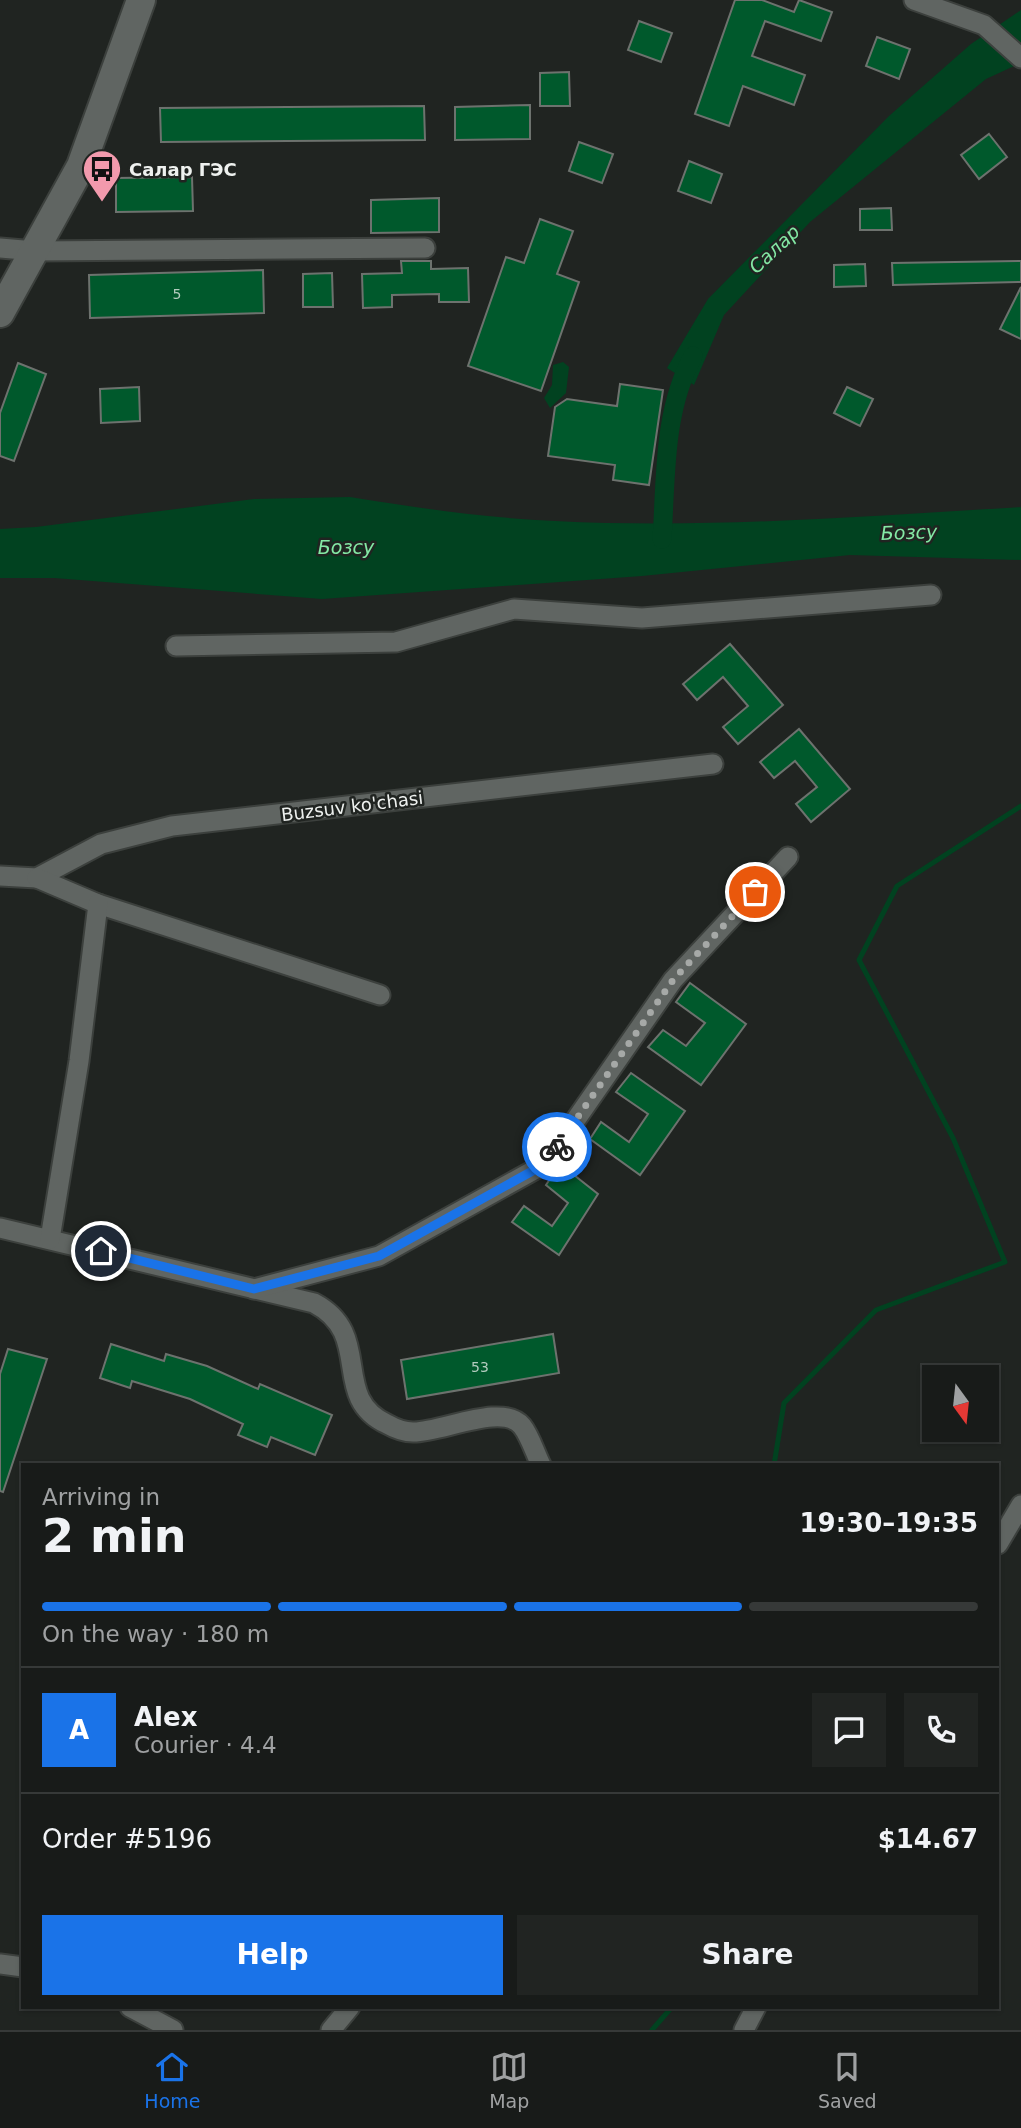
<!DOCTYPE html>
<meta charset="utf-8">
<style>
:root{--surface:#181b19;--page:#212422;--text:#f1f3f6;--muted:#9fa1a2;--line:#363938;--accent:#1a73e8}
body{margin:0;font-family:"DejaVu Sans",sans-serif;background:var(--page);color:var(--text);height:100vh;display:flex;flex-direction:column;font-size:26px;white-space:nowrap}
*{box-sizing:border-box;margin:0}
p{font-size:23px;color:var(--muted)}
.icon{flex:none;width:38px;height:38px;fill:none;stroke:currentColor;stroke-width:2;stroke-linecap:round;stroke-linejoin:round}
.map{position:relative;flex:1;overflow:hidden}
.details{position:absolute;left:21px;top:1463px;width:978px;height:546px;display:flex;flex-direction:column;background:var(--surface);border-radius:0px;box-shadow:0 2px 5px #0004,0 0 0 2px var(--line)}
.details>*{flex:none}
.needle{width:46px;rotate:165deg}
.fabs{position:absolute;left:922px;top:1365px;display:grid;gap:14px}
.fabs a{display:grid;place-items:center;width:77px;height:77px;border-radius:0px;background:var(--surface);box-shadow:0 2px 5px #0004,0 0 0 2px var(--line);font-size:35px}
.pin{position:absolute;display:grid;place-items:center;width:60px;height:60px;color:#fff;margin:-30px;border:4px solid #fff;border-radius:50%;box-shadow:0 2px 7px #0007}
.courier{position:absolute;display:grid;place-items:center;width:70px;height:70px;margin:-35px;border:5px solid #1a73e8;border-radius:50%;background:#fff;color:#222;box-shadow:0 2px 9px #0007}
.summary em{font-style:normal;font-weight:700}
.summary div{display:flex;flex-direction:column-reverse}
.summary{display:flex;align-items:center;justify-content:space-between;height:119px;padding:0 21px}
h1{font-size:46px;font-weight:700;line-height:52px}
.bar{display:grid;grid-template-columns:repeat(4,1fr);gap:10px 7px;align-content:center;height:84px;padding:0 21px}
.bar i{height:9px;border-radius:5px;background:var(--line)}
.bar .selected{background:var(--accent)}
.bar p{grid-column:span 4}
.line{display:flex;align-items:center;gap:18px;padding:0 21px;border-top:2px solid var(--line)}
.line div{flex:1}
.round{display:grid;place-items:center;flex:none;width:74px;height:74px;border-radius:0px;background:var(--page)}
.action{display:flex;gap:14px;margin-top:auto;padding:14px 21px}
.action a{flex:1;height:80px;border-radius:0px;background:var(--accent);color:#fff;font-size:28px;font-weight:700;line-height:80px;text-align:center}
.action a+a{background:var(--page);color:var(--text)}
.dock{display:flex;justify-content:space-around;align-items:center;height:98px;border-top:2px solid var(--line);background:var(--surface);font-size:19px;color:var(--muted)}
.dock a{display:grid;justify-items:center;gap:4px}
.dock .selected{color:var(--accent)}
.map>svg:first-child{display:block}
</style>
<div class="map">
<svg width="1021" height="2030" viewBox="0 0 1021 2030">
<rect width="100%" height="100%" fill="#202421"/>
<g fill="#014220">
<path d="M1021 10V63L986 79 810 222 724 315 694 385 667 368 708 299 889 116 971 44Z"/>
<path d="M563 362 569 367 566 393 550 408 544 398 552 385 553 365Z"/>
<path d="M350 497C418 508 487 518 555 521 711 529 866 516 1021 507V560L850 555 642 576 322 599 54 578H0V529L36 527 254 499Z"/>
</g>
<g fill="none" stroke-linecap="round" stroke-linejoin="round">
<g stroke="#014220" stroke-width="5">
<path d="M774 1465 784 1403 876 1310 1005 1262 953 1138 859 960 897 886 1021 806"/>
<path d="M652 2030 672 2007"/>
</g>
<path stroke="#014220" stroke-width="19" d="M662 539C666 478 663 411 693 356"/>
</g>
<g fill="#00592c" stroke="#6d726e" stroke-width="2">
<path d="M735 0H762L794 12 799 0 832 12 821 41 765 21 752 56 805 75 794 105 743 86 729 126 695 114Z"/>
<path d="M639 21 672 33 661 62 628 50Z"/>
<path d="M877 37 910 49 899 79 866 66Z"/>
<path d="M569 72 570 106H540V73Z"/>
<path d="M530 105V139L455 140V107Z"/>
<path d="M424 106 425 140 161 142 160 108Z"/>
<path d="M989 134 1007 157 979 179 961 155Z"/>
<path d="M579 142 613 154 602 183 569 171Z"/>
<path d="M689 161 722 174 711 203 678 191Z"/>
<path d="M192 177 193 211 116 212V178Z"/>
<path d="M439 198V232L371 233V200Z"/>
<path d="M891 208 892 230H860V209Z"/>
<path d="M540 219 573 231 557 274 579 282 541 391 468 366 506 257 524 263Z"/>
<path d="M401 261H431V269L468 268 469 302H439V294L392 295V307L363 308 362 274 402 273Z"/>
<path d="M1021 261V282L893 285 892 263Z"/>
<path d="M865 264 866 286 834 287V265Z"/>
<path d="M263 270 264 313 90 318 89 275Z"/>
<path d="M332 273 333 307H303V274Z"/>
<path d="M1021 287V339L1000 329Z"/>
<path d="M18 363 46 374 14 461 0 456V413Z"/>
<path d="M620 384 663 390 649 485 613 480 615 465 548 456 555 407 567 399 617 406Z"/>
<path d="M139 387 140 421 101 423 100 389Z"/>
<path d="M847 387 873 399 860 426 834 413Z"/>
<path d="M730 644 783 705 738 744 723 727 748 706 723 677 697 700 683 684Z"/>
<path d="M799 729 850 789 811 822 796 804 817 787 795 761 774 778 760 762Z"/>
<path d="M690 983 746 1024 701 1085 648 1047 663 1030 686 1046 705 1023 676 1002Z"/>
<path d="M631 1073 685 1111 640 1175 590 1139 601 1122 629 1142 648 1114 616 1092Z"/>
<path d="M560 1164 598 1194 559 1255 512 1222 524 1206 552 1226 568 1203 546 1185Z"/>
<path d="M553 1334 559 1373 407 1399 401 1360Z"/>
<path d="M111 1344 164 1361 166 1354 207 1366 258 1389 260 1384 332 1415 315 1455 271 1437 267 1447 238 1435 243 1424 190 1399 132 1381 130 1388 100 1378Z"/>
<path d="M8 1349 47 1359 3 1492 0 1491V1374Z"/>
</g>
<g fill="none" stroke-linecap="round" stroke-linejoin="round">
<g stroke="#3c403d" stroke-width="23">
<g id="street">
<path d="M914 0 984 25 1021 58"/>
<path d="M0 248 35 251 425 248"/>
<path d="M176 646 396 642 514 609 642 618 931 595"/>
<path d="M0 876 37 878 101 844 172 826 713 764"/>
<path d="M37 878 98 904 380 995"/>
<path d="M0 1228 314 1303C375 1335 329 1397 387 1424 394 1428 405 1432 413 1432 440 1433 503 1402 522 1426 530 1436 535 1453 541 1465"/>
<path d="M50 1239 79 1061 98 904"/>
<path d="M254 1289 379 1256 545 1164 673 980 788 857"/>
<path d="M998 1544 1021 1505"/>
<path d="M0 1964 23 1967"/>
<path d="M130 2007 173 2030"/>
<path d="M331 2030 350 2007"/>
<path d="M744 2030 756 2007"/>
</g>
</g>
<g stroke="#3c403d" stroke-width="32">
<path id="secondary" d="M0 313 81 166 141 0"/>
</g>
<use href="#street" stroke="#606562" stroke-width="19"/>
<use href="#secondary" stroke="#606562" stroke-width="28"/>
</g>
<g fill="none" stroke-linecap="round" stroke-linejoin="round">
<path stroke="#a6a9a7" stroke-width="7" stroke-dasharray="0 12.6" d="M557 1147 673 980 755 892"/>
<path stroke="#1a73e8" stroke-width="9" d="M101 1251 254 1289 379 1256 545 1164 557 1147"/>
</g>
<defs>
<g id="bus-pin" transform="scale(2.0125)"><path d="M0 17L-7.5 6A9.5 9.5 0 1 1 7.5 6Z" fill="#f29aad" stroke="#202421"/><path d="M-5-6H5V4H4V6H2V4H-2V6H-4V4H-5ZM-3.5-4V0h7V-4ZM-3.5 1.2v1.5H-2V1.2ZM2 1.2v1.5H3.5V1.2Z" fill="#111"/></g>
</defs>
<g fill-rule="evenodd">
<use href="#bus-pin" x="102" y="169"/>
</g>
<g text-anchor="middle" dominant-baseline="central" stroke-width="5" stroke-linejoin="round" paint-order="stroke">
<g font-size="14" fill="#b2cbbe">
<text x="177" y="294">5</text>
<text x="480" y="1367">53</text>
</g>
<g font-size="18" font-weight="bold" fill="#eef1ef" stroke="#202421" text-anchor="start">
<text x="129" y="169">Салар ГЭС</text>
</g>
<g font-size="18" fill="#eef1ef" stroke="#202421">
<text transform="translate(352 806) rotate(-7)">Buzsuv ko'chasi</text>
</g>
<g font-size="19" font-style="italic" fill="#84e9a5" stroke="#202421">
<text transform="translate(774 249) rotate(-43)">Салар</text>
<text transform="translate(909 532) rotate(-2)">Бозсу</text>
<text x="346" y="547">Бозсу</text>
</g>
</g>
</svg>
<div class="fabs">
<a><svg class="needle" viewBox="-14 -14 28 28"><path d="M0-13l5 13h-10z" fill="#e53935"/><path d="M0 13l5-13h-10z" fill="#9fa1a2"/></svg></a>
</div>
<div class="pin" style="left:755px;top:892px;background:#ea580c"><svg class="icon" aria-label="bag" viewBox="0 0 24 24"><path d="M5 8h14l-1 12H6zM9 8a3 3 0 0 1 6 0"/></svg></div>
<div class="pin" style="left:101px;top:1251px;background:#1f2937"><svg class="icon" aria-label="home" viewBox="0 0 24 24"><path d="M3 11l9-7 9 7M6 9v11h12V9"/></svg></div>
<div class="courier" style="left:557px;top:1147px"><svg class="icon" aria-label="bike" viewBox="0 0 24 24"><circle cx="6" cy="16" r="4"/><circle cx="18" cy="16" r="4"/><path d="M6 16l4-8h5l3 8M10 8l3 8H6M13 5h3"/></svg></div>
<section class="details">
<div class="summary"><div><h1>2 min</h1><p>Arriving in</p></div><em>19:30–19:35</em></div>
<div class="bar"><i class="selected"></i><i class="selected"></i><i class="selected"></i><i></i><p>On the way · 180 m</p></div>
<div class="line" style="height:126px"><b class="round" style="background:var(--accent);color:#fff">A</b><div><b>Alex</b><p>Courier · 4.4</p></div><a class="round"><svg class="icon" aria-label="chat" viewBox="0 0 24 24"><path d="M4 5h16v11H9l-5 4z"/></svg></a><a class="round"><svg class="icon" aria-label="phone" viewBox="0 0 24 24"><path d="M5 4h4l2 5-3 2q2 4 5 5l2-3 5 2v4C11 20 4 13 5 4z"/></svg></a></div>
<div class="line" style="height:91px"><div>Order #5196</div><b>$14.67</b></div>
<div class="action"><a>Help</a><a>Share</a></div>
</section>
</div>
<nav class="dock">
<a class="selected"><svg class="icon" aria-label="home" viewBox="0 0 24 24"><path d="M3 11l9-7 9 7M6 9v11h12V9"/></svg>Home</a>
<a><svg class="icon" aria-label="map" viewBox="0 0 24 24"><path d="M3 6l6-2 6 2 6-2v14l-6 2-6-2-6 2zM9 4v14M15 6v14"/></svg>Map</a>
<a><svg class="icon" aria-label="saved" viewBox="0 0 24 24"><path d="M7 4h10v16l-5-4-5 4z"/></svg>Saved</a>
</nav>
